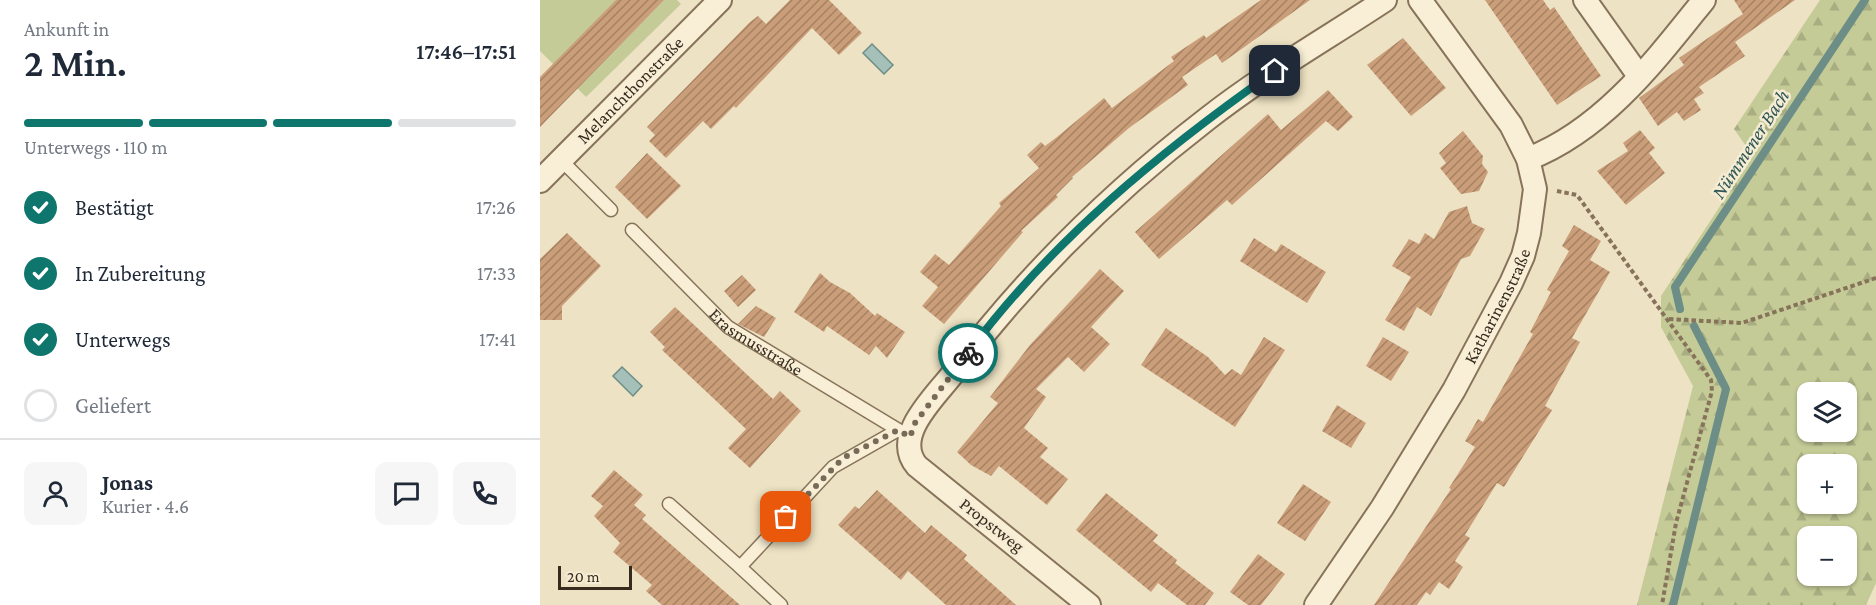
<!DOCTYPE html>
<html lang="de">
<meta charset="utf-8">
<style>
:root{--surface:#fff;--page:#f6f6f7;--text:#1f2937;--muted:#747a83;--line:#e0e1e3;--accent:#0f766e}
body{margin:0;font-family:"Crimson Pro",serif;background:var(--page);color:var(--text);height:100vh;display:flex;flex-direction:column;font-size:22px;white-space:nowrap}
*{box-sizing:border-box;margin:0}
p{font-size:20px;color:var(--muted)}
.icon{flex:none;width:33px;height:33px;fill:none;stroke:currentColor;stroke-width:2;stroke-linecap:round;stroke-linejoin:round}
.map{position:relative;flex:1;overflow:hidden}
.details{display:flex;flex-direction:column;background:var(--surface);width:540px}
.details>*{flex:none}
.controls{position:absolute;left:1257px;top:382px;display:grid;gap:12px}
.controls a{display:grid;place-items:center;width:60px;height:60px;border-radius:12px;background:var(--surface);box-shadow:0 2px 4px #0004;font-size:30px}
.scale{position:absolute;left:18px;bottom:15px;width:74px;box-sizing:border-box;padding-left:6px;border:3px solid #372b1e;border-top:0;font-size:16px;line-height:21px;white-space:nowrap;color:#372b1e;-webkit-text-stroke:4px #f5ecd3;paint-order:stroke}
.pin{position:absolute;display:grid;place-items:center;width:51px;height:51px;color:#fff;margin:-26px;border-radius:12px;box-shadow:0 3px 9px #0006}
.courier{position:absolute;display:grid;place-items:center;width:60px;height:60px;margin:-30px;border:4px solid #0f766e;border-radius:50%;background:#fff;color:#222;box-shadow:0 2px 8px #0007}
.summary em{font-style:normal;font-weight:600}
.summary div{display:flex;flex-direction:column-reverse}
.summary{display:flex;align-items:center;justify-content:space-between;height:102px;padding:0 24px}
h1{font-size:39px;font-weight:600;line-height:45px}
.bar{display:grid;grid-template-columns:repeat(4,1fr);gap:9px 6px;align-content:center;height:72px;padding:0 24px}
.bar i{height:8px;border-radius:4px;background:var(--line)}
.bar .current{background:var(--accent)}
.bar p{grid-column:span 4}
.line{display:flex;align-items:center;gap:15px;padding:0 24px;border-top:2px solid var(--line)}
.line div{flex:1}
.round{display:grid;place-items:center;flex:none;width:63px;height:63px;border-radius:12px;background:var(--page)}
ol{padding:0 24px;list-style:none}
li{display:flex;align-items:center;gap:18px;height:66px}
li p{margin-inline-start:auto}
li .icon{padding:6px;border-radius:50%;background:var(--accent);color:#fff;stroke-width:4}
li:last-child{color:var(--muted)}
li i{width:33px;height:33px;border:3px solid var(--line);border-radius:50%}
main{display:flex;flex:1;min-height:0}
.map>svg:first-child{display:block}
</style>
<main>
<section class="details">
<div class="summary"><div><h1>2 Min.</h1><p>Ankunft in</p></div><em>17:46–17:51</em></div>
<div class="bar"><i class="current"></i><i class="current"></i><i class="current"></i><i></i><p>Unterwegs · 110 m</p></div>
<ol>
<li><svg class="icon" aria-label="check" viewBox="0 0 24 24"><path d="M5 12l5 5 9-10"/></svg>Bestätigt<p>17:26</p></li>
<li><svg class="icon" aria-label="check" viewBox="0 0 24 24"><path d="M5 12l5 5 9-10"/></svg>In Zubereitung<p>17:33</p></li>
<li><svg class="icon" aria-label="check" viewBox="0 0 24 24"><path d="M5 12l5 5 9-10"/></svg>Unterwegs<p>17:41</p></li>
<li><i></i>Geliefert</li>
</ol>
<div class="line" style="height:108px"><a class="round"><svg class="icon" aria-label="person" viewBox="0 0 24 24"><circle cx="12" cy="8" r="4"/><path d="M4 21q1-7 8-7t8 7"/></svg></a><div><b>Jonas</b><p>Kurier · 4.6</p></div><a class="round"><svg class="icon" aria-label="chat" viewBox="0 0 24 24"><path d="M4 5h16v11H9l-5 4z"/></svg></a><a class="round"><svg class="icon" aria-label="phone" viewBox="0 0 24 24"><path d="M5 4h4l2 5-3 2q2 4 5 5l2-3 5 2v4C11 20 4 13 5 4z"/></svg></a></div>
</section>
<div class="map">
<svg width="1336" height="605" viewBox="0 0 1336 605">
<defs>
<pattern id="forest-firs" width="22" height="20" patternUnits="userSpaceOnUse" patternTransform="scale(1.5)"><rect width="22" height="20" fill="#c4cb97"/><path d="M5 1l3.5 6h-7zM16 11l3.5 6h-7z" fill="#a9ae82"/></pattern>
<pattern id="building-hatch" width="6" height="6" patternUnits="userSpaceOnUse" patternTransform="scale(1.5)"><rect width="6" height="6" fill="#cb9e7a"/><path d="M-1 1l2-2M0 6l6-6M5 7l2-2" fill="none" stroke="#a68163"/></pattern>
</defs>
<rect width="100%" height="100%" fill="#ede2c3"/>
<path fill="#c4cb97" d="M0 0H137L141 4 46 97 0 51Z"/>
<path fill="url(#forest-firs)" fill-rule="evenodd" d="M1280 0H1336V583L1326 605H1097L1153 386 1121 327V296L1213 156 1194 129ZM1268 393H1306V432H1268ZM1268 465H1306V504H1268ZM1268 537H1306V576H1268Z"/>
<g fill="#a5c0b9" stroke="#6c8e87" stroke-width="1.5">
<path d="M332 44 353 65 344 74 323 53Z"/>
<path d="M82 367 102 386 93 396 73 376Z"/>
</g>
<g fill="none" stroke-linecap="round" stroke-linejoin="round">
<g stroke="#6c8e87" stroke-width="8">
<path d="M1140 309 1135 287 1325 0"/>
<path d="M1133 605 1186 389 1154 326"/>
</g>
</g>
<g fill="url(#building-hatch)">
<path d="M76 0H124L0 127V77Z"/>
<path d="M250 0H289L322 33 299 55 272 28 196 108 194 106 171 129 163 121 126 158 109 141 115 135 107 127 210 22 218 16 226 24Z"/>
<path d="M721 0H770L682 63 676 54 642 77 648 85 589 128 532 177 533 178 516 195 518 197 481 231 483 232 404 324 382 306 398 287 380 272 395 254 409 265 461 206 459 203 499 168 487 155 501 142 505 146 517 137 564 98 572 108 634 61 631 57 664 35 666 38Z"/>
<path d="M945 0H1003L1010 10 1014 7 1061 76 1017 105Z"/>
<path d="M1194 0H1255L1195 42 1205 56 1159 87 1164 93 1154 99 1161 110 1144 121 1137 112 1118 126 1099 98 1144 65 1139 58 1203 14Z"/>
<path d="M863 38 906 88 871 116 827 65Z"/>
<path d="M788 90 813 117 798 131 786 121 692 205 687 200 619 259 595 232 728 114 741 130Z"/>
<path d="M1100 130 1115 148 1109 153 1125 173 1086 205 1057 171 1088 151 1083 143Z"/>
<path d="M923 131 943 156 942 164 948 172 939 191 921 194 900 168 906 163 899 153Z"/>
<path d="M107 153 141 186 107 219 75 187Z"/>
<path d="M927 206 932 223 945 229 930 256 921 259 891 316 877 307 864 331 845 320 871 277 852 266 869 239 879 244 885 233 894 239 909 212Z"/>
<path d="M1034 225 1061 241 1050 260 1070 272 1032 338 1040 342 1005 406 1012 410 964 487 957 483 925 535 930 538 915 561 923 567 909 589 899 582 890 595 886 592 877 605H834L911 489 909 488 935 447 925 441 938 419 943 422 993 334 990 332 1011 292 1007 290 1029 251 1022 246Z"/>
<path d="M27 233 61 266 22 306V320H0V259Z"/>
<path d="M714 238 736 252 741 244 786 272 767 303 700 261Z"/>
<path d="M560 269 584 291 551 327 570 344 544 372 528 357 496 389 506 397 484 428 508 448 500 457 528 479 507 505 459 466 451 476 431 465 417 452 458 403 450 397 490 345Z"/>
<path d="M280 273 290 282 310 293 335 316 337 313 365 332 347 358 336 346 329 355 287 326 284 332 254 312Z"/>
<path d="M202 275 216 290 198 307 184 291Z"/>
<path d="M216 306 236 318 224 337 198 324Z"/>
<path d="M135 307 233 399 240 391 261 411 210 468 188 448 206 429 122 350 125 347 110 332Z"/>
<path d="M626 328 668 357 685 375 692 369 701 375 724 337 745 350 695 427 601 365Z"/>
<path d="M843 337 869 352 851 381 826 366Z"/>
<path d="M797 405 826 423 811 448 782 431Z"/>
<path d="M74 470 103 495 94 505 106 515 102 519 200 605H122L106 591 112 585 73 552 80 543 54 516 63 506 51 496Z"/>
<path d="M763 484 791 502 765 541 737 523Z"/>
<path d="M337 490 385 533 391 525 427 555 424 559 476 605H406L368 571 361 580 298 525 315 506 319 509Z"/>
<path d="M566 493 618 535 613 541 637 560 635 563 674 593 665 605H647L618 583 611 592 536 530Z"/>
<path d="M718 554 745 574 721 605H708L690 592Z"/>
</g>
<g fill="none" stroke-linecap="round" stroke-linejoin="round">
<g stroke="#87735a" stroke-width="15">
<g id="lane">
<path d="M21 160 71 210"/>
<path id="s1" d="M92 230 188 327 370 437"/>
<path d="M129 504 200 567 293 467 358 430"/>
<path d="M200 567 241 605"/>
</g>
</g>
<g stroke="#87735a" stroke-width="26">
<g id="street">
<path d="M1045 0 1099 76"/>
<path d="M988 159C1063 130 1115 61 1164 0"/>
<path id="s2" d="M0 181 180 0"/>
<path d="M549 605 377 466C352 437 393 399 411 376 484 279 571 193 667 119 723 75 786 39 845 0"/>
<path id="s3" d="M776 605 842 508 914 390 971 283 983 256 989 233 995 189 988 159 971 125 880 0"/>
</g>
</g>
<g stroke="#87735a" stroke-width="4" stroke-dasharray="4.5 3" stroke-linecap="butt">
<path d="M1017 191 1037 195 1171 380 1172 391 1136 523 1122 605"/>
<path d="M1129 319 1202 323 1336 278"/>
</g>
<use href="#lane" stroke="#f8efd6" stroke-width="12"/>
<use href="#street" stroke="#f8efd6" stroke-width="22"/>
</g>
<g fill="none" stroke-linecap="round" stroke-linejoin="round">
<path stroke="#776b58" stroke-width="6" stroke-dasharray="0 10.8" d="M246 517 303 458 358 430 370 437 375 423 428 353"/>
<path stroke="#0f766e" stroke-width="8" d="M428 353C511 241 621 151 735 71"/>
</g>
<g text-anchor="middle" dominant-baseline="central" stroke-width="5" stroke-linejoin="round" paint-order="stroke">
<g font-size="18" fill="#372b1e" stroke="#f5ecd3">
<text stroke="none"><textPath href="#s2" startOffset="128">Melanchthonstraße</textPath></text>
<text stroke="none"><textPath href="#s3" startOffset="350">Katharinenstraße</textPath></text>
<text stroke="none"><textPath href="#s1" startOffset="168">Erasmusstraße</textPath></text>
<text transform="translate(452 525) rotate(38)">Propstweg</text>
</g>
<g font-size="20" font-style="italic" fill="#2e5755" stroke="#f5ecd3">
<text transform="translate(1210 144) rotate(-57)">Nümmener Bach</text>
</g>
</g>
</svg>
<div class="controls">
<a><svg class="icon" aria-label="layers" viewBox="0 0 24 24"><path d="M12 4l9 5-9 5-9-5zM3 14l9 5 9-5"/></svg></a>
<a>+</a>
<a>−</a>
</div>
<div class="scale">20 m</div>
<div class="pin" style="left:246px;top:517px;background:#ea580c"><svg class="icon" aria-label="bag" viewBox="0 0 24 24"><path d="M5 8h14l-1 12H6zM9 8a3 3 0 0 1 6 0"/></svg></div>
<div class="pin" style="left:735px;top:71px;background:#1f2937"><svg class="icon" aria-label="home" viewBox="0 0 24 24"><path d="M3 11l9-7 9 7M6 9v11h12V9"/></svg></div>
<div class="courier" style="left:428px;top:353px"><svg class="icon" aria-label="bike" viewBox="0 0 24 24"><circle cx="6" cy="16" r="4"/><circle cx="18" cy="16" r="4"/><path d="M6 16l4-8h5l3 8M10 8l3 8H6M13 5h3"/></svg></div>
</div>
</main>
